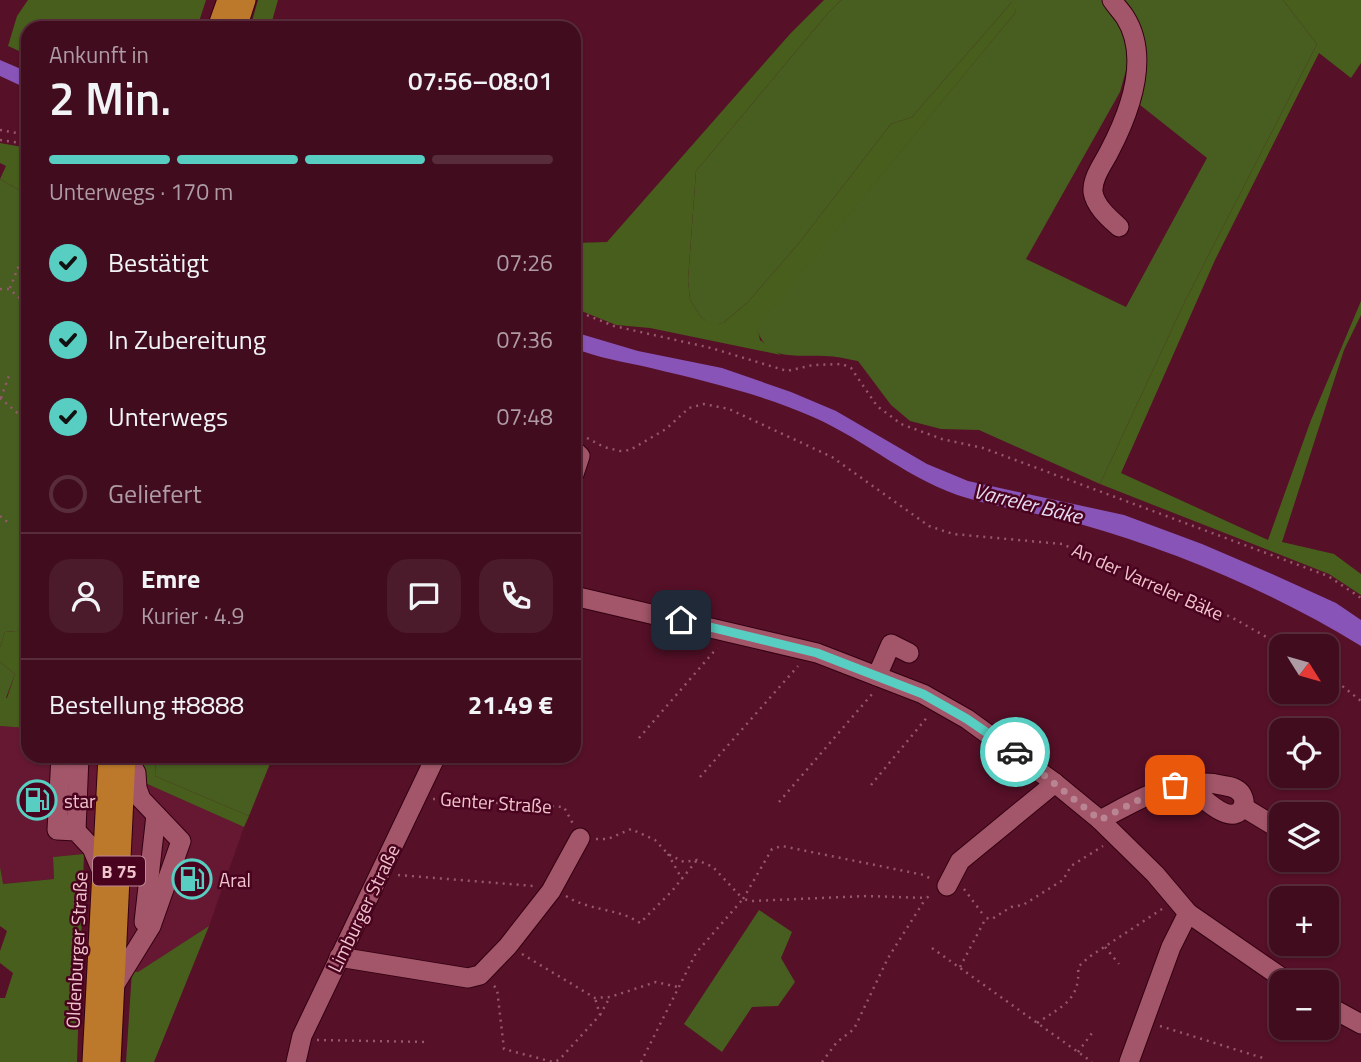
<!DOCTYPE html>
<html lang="de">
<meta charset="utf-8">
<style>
:root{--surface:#400c1e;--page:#4b1a2b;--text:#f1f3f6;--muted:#ae9ba4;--line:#592c3c;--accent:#57cec1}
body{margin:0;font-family:"Titillium Web",sans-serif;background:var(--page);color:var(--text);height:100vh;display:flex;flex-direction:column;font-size:26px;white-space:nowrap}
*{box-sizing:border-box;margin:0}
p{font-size:23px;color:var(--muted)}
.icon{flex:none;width:38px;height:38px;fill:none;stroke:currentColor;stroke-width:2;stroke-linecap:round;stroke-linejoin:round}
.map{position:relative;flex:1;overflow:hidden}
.side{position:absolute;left:21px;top:21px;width:560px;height:742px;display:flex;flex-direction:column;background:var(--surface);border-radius:21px;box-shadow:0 2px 5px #0004,0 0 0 2px var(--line)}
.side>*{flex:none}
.needle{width:46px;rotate:127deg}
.fabs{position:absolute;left:1269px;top:634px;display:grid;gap:14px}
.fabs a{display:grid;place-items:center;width:70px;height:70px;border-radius:14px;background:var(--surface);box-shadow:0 2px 5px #0004,0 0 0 2px var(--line);font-size:35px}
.pin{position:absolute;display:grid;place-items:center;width:60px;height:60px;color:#fff;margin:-30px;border-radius:14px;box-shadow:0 4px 10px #0006}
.courier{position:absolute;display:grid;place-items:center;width:70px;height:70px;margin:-35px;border:5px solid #57cec1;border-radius:50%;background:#fff;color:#222;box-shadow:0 2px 9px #0007}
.headline em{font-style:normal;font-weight:600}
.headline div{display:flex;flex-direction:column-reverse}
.headline{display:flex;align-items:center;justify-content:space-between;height:119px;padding:0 28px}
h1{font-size:46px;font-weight:600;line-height:52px}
.bar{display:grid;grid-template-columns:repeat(4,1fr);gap:10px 7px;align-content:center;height:84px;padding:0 28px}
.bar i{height:9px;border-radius:5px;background:var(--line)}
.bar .on{background:var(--accent)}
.bar p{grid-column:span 4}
.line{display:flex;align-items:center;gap:18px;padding:0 28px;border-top:2px solid var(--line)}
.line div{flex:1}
.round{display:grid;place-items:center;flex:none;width:74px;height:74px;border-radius:21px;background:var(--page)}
ol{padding:0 28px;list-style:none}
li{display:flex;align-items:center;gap:21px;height:77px}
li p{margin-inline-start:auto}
li .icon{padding:7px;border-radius:50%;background:var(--accent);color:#111;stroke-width:4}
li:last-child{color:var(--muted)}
li i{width:38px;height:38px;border:4px solid var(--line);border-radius:50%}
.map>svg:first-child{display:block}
</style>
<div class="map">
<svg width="1361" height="1062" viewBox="0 0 1361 1062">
<rect width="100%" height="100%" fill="#561028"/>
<g fill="#661832">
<path d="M0 726 28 728V756H100L96 846 84 854 53 857 54 879 2 884 0 867Z"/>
<path d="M130 779 154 787 244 827 209 926 138 972 121 967Z"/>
</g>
<g fill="#485d20">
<path d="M841 0H1106L1120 21 1130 56 1120 92 1026 259 1126 307 1207 158 1135 101 1141 42 1118 0H1283L1317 44 1185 301 1100 484 979 430 941 429 910 421 891 405 858 361C847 359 836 356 825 356 795 354 766 363 756 326L1015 13 1016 2H1012L912 117 891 124 799 243 747 303 723 323 711 325 701 317 690 300 688 280 696 171 828 13Z"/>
<path d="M0 179 28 195V574L21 591 28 597V630L5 632 0 647Z"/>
<path d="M0 662 15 674 6 698H0Z"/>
<path d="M156 756H273L249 816 155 776Z"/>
<path d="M759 910 792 932 781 958 795 982 778 1006 752 1007 722 1052 684 1024Z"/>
</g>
<g fill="#485e1d">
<path d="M28 0H206L197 28H28V55L8 46 17 16Z"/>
<path d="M258 0H278L270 28H250Z"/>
<path d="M824 0H841L828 13 696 171 688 280 690 300 701 317 711 324 723 323 747 303 799 243 891 124 912 117 1012 2H1017L1015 13 757 326 760 340 781 355 650 328 616 325 574 308V243L607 242 790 34Z"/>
<path d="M1283 0H1361V63L1351 78 1319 53 1215 260 1121 473 1268 540 1311 420 1361 301V315L1344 350 1282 542 1334 554 1361 574V595L1329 574 1100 484 1185 301 1317 44Z"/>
<path d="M0 143 28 148V195L0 179 6 166 0 163Z"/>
<path d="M28 630V728L0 726V698H7L15 674 0 662V647L5 632Z"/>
<path d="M143 756H156L155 776 249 816 244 827 145 783 141 776Z"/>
<path d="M84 854 77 1062H0V998H5L13 973 0 963V951L7 931 0 926V867L3 884 54 879 53 857Z"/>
<path d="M209 926 154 1062H126L132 971 138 972Z"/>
</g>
<g fill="#8854b8">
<path d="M0 60 28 72V89L0 76Z"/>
<path d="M574 332 638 351 722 368 791 392 836 411 927 464 968 481 1124 515 1202 544 1272 574 1336 603 1361 620V646C1275 593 1178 552 1080 524 1043 514 1004 509 967 498 911 482 866 440 813 417 761 394 705 381 651 368 625 362 598 358 574 348Z"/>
</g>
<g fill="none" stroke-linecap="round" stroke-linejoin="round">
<g stroke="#330012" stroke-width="21">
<g id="minor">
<path d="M1112 0C1116 6 1121 11 1125 17 1151 58 1129 114 1109 152 1103 164 1092 178 1093 192 1095 206 1109 218 1119 227"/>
<path d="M574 450 580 456 574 474"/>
<path d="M574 596 817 653 923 694 967 719 1055 783 1100 820 1155 874 1188 913 1171 947 1129 1062"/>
<path d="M877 676 891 644 909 653"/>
<path d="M61 756 57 830 76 831 92 848 103 874"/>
<path d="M1243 807 1281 830"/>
<path d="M1100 820C1142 798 1177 774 1226 786 1233 787 1240 789 1243 797 1245 802 1244 807 1240 811 1226 824 1198 793 1187 784"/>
<path d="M76 831 79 756"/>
<path d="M947 886 960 861 1055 783"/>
<path d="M1188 913 1288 982"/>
<path d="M144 922 156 815"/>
<path d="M339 957 468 978 480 975 508 946 551 891 580 838"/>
<path d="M114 986 151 926 181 841 141 799 137 788 136 773 127 756"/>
<path d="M1326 1005 1361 1024"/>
<path d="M296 1062 302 1036 436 756"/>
</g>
</g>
<g stroke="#330012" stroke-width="23">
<g id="highway">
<path d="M218 28 228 0"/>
<path d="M236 28 245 0"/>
<path d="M93 1062 109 756"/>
<path d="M110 1062 125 756"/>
</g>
</g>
<g stroke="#95596b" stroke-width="2.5" stroke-dasharray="2 5" stroke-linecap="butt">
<path d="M0 130 28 135"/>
<path d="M0 140 28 144"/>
<path d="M10 288 19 265"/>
<path d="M0 289H9L28 305"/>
<path d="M574 310 614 326 711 348 787 371 813 365 842 364 851 368 877 406 901 424 942 439 983 448 1328 576 1361 598"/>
<path d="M25 332 28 323"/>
<path d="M0 398 21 416"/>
<path d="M1 398 10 373"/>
<path d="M587 438 604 447 620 451 630 450 666 429 689 408 704 404 729 409 832 457 929 526 953 534 1062 544 1233 618 1282 646"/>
<path d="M0 516 10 524"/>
<path d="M1326 673 1361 701"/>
<path d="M574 724 586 725"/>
<path d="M639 738 717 648"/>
<path d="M205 762 207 756"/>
<path d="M700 777 798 666"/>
<path d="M871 785 929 715"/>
<path d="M433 799 564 807 573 824"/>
<path d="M779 802 873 693"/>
<path d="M596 839H608L631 829 655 840 668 854 684 862 697 860 713 867 743 899 772 849 782 846 924 875 931 879"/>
<path d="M668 854 682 879"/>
<path d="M398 875 534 886"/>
<path d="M964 889 985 917"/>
<path d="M566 896C589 911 618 908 640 923L672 891 697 860"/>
<path d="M1105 947 1119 964"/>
<path d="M932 948 1092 1062"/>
<path d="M522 954 595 998 610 997 656 982 678 987"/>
<path d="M960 967 986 918 992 919 1011 907 1023 905 1063 880 1071 866 1103 846"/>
<path d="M494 986 497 989 504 1049 553 1062 559 1060 600 1015 595 998"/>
<path d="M600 1015 610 997"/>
<path d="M1037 1023C1061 1007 1081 1000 1078 967L1089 957 1162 909"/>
<path d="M1160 1026 1263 1058"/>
<path d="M317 1040 429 1042"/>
<path d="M1078 1052 1092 1033"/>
<path d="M641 1062 696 953 743 899 752 901 867 896 926 898 932 895"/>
<path d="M822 1062 837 1042 854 1029 888 958 926 898"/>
</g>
<use href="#minor" stroke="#a35669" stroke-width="19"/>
<use href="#highway" stroke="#bc792b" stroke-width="21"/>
</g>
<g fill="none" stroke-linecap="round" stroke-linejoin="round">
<path stroke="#ba8593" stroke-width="7" stroke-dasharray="0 12.6" d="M1015 752 1100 820 1156 791 1175 785"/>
<path stroke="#57cec1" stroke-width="9" d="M681 620 817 653 923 694 967 719 1015 752"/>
</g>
<defs>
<g id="fuel-ring" transform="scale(2.0125)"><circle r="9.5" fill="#4a031e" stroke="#57cec1" stroke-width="1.5"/><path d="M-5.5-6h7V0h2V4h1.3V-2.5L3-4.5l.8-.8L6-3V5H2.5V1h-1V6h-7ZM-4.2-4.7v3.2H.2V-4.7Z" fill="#57cec1"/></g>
</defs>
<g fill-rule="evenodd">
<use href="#fuel-ring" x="37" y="800"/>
<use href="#fuel-ring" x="192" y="879"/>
</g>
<g text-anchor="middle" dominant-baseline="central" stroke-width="5" stroke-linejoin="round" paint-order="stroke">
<rect fill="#4a031e" stroke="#be8a98" stroke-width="2" x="93" y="856.5" width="52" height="29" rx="5"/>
<g font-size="18" font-weight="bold" fill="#f0c4cc">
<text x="119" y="871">B 75</text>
</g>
<g font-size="19" fill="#f0c4cc" stroke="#4a031e">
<text transform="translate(1148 581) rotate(24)">An der Varreler Bäke</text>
<text transform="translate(496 802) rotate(4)">Genter Straße</text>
<text transform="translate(363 908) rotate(-64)">Limburger Straße</text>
<text transform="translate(76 950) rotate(-87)">Oldenburger Straße</text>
</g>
<g font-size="19" fill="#f0c4cc" stroke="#4a031e" text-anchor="start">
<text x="64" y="800">star</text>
<text x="219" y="879">Aral</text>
</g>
<g font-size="21" font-style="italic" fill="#e3d8f2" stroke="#4a031e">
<text transform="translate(1028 503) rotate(14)">Varreler Bäke</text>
</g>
</g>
</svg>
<div class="fabs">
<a><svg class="needle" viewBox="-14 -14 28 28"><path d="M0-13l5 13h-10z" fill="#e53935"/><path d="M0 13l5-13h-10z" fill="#ae9ba4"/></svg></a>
<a><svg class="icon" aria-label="locate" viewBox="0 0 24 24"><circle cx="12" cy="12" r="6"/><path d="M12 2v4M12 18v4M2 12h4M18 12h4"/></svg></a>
<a><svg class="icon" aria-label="layers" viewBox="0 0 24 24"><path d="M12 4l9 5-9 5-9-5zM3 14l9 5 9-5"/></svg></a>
<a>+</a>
<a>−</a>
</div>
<div class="pin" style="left:1175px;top:785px;background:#ea580c"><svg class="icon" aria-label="bag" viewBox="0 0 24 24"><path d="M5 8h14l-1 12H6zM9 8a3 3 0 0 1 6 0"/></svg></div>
<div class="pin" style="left:681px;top:620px;background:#1f2937"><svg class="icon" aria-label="home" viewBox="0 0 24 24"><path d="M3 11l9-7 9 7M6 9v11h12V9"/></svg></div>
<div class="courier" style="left:1015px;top:752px"><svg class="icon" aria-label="car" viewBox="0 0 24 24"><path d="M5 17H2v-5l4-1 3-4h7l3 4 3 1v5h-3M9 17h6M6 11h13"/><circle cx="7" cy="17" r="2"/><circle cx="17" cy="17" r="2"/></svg></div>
<section class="side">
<div class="headline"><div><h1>2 Min.</h1><p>Ankunft in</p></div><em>07:56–08:01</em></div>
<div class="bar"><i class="on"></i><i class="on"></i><i class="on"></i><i></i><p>Unterwegs · 170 m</p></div>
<ol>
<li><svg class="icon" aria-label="check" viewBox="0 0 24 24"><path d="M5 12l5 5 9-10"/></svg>Bestätigt<p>07:26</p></li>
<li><svg class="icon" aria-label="check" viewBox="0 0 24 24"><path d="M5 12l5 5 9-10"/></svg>In Zubereitung<p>07:36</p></li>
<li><svg class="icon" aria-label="check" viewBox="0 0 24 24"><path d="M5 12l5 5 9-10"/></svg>Unterwegs<p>07:48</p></li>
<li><i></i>Geliefert</li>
</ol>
<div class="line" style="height:126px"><a class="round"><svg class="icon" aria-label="person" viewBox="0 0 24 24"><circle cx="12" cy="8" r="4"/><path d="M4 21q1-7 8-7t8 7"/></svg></a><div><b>Emre</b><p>Kurier · 4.9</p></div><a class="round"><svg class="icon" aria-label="chat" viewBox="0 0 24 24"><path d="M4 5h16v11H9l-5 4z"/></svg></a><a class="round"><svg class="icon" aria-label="phone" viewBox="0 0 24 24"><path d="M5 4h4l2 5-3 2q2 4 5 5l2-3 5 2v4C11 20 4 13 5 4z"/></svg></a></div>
<div class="line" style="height:91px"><div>Bestellung #8888</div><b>21.49 €</b></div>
</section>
</div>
